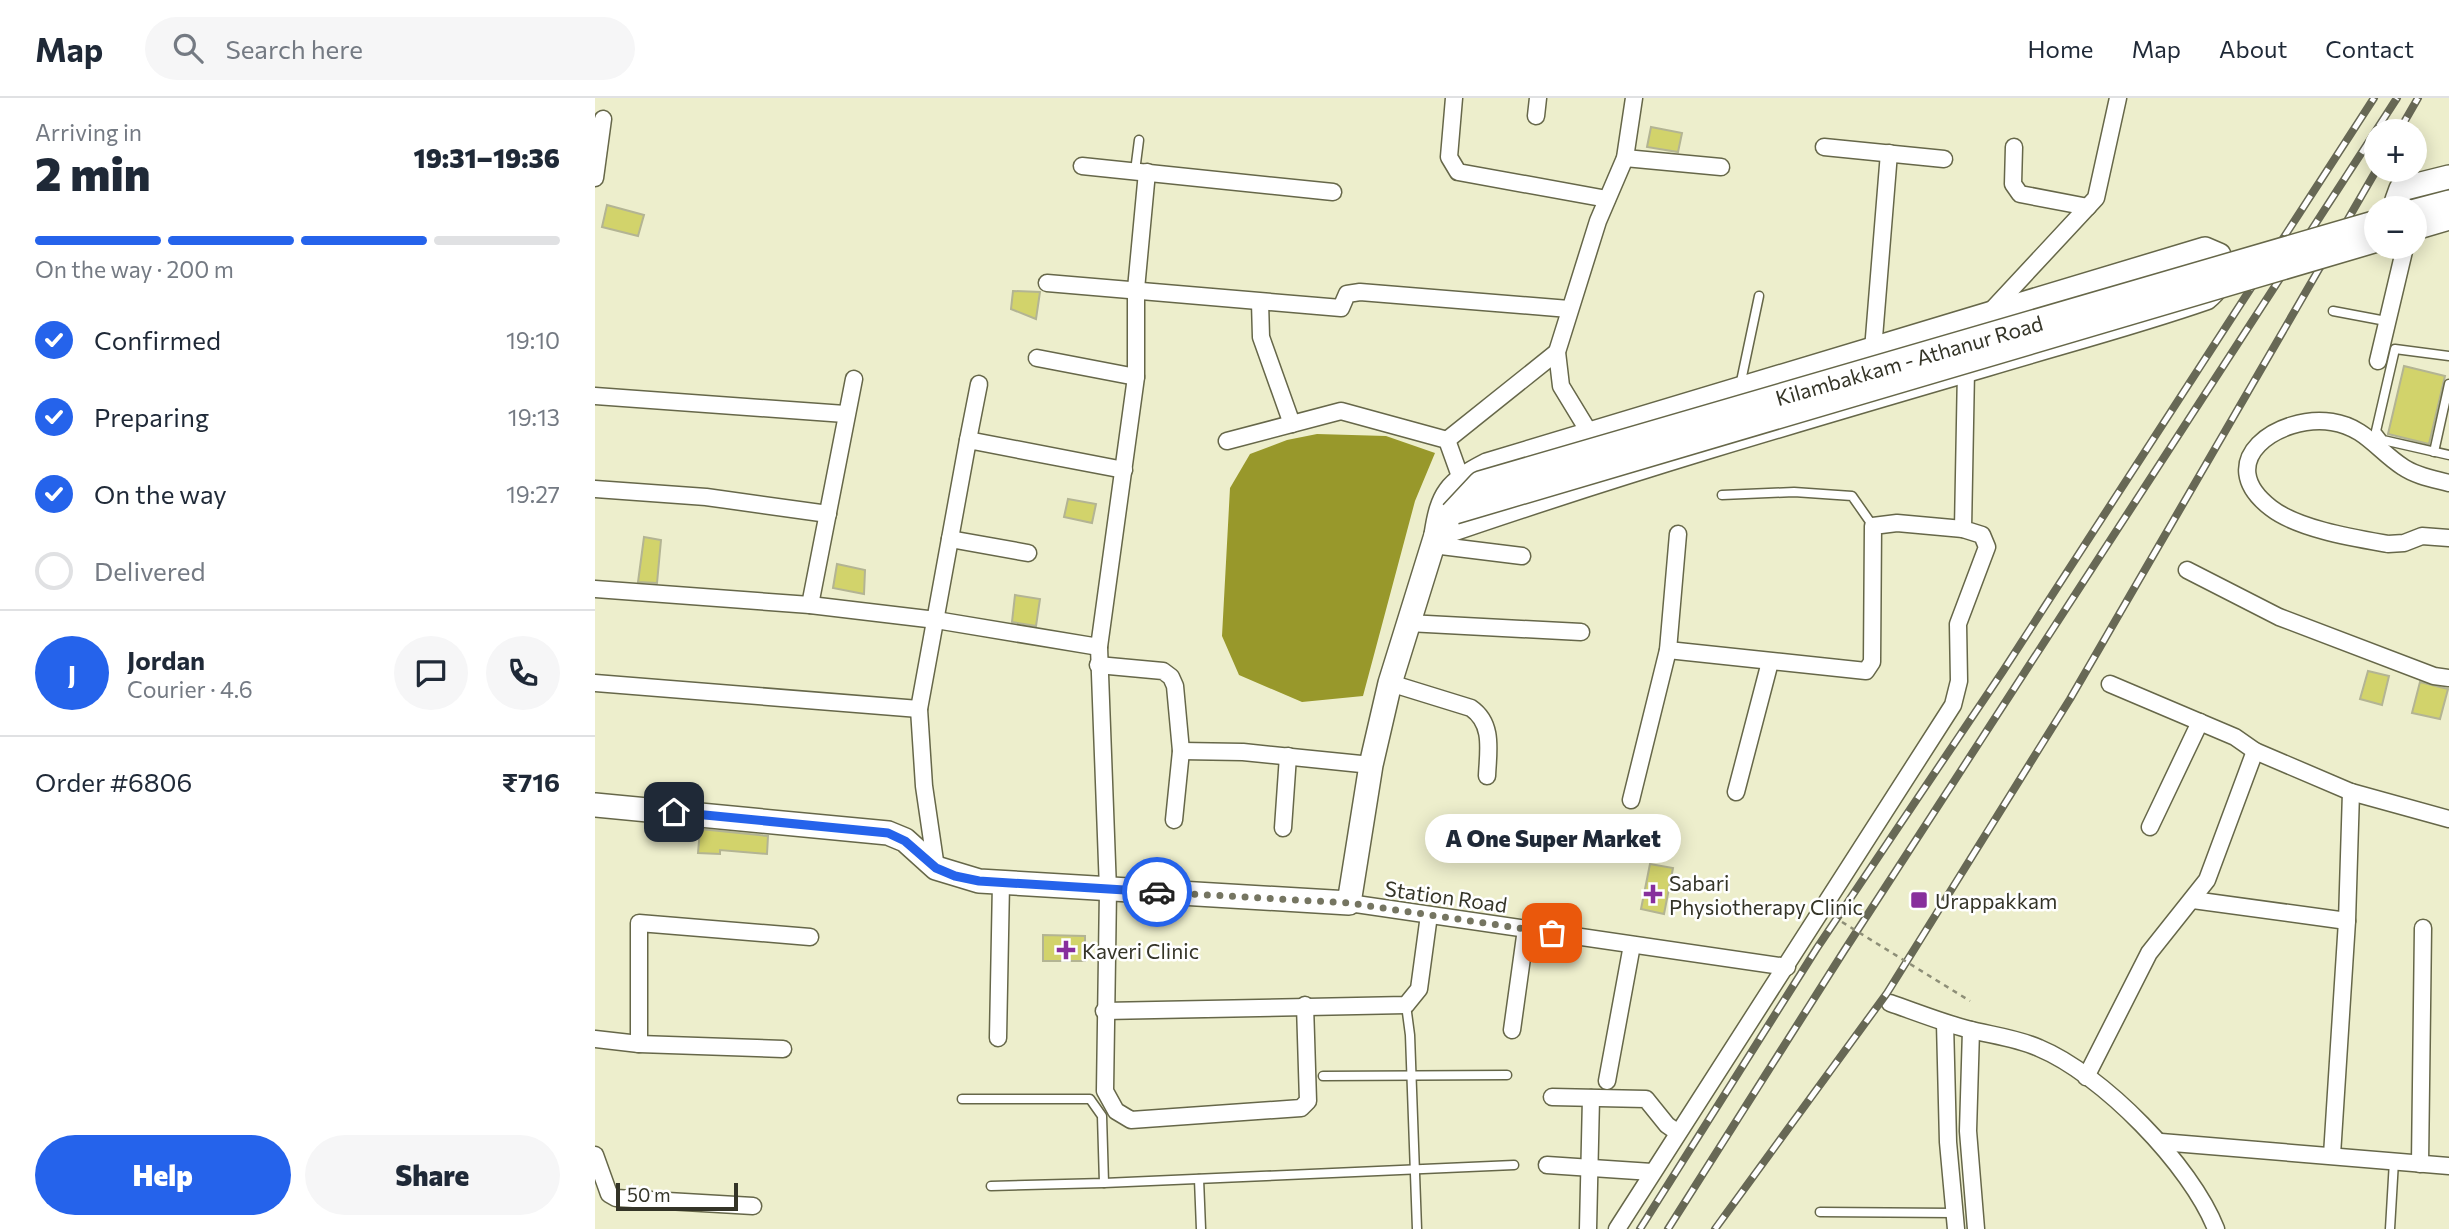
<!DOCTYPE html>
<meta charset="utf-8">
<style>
:root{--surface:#fff;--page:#f6f6f7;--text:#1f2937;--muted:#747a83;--line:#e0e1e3;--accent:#2563eb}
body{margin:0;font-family:Commissioner,sans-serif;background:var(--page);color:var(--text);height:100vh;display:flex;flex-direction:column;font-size:26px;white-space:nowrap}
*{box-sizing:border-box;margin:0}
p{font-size:23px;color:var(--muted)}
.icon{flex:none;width:38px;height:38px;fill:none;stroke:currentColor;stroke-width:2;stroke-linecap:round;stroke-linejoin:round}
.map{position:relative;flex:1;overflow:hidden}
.side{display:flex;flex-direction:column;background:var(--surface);width:595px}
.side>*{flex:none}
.tools{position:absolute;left:1769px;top:21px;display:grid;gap:14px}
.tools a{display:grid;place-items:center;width:63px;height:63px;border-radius:50%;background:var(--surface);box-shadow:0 4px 18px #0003;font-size:35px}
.scale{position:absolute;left:21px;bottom:18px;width:122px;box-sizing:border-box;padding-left:7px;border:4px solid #343427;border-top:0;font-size:19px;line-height:24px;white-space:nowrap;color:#343427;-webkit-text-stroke:5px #fff;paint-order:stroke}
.pin{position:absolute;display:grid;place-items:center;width:60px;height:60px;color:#fff;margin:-30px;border-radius:14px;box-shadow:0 4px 10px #0006}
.courier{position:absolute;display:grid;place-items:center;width:70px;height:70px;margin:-35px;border:5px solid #2563eb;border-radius:50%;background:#fff;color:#222;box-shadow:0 2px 9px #0007}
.bubble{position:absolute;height:49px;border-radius:24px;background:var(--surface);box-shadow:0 4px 18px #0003;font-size:23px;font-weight:800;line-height:49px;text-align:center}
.headline em{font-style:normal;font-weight:800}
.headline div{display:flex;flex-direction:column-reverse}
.headline{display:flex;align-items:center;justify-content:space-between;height:119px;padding:0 35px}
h1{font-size:46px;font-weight:800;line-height:52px}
.bar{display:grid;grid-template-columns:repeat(4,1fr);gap:10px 7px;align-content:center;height:84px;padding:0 35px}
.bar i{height:9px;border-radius:5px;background:var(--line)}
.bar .current{background:var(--accent)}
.bar p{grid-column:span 4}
.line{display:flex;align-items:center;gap:18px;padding:0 35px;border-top:2px solid var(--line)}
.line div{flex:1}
.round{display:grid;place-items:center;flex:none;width:74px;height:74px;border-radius:37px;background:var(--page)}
ol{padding:0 35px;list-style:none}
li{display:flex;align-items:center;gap:21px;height:77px}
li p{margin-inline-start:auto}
li .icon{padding:7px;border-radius:50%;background:var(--accent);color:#fff;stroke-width:4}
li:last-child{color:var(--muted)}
li i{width:38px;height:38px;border:4px solid var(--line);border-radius:50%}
.primary-button{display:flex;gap:14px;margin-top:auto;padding:14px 35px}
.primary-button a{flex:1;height:80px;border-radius:42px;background:var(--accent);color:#fff;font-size:28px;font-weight:800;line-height:80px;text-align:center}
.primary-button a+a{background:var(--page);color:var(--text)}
header{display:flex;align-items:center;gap:42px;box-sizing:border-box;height:98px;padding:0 35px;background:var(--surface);border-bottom:2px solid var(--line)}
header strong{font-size:33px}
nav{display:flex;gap:38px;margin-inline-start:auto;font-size:24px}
.search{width:490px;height:63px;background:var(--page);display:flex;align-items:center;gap:18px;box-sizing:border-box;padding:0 24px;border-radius:38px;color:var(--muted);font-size:26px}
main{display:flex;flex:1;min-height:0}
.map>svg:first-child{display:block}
</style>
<header>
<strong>Map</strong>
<div class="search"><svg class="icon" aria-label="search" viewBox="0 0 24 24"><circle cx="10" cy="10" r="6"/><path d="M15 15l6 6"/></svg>Search here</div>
<nav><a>Home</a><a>Map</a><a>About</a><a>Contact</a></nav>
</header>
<main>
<section class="side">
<div class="headline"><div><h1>2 min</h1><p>Arriving in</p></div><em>19:31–19:36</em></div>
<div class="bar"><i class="current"></i><i class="current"></i><i class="current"></i><i></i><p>On the way · 200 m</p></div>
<ol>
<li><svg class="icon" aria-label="check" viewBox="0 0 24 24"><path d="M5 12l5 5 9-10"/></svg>Confirmed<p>19:10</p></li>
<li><svg class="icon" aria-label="check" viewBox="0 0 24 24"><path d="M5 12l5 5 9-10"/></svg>Preparing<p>19:13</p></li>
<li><svg class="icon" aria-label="check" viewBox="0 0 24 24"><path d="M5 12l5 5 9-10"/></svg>On the way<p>19:27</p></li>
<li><i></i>Delivered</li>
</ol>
<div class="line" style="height:126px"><b class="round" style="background:var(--accent);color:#fff">J</b><div><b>Jordan</b><p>Courier · 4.6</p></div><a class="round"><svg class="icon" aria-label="chat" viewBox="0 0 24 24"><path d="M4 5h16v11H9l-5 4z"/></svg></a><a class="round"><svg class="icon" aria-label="phone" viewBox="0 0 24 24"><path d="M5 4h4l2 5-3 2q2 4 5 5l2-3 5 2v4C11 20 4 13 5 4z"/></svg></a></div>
<div class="line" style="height:91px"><div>Order #6806</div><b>₹716</b></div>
<div class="primary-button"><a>Help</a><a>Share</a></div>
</section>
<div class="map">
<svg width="1854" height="1131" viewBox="0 0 1854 1131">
<rect width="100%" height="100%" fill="#edeecc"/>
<path fill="#98982b" d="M722 336 791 338 840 355 820 403 768 598 707 604 644 577 627 538 635 390 655 356 692 342Z"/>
<g fill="#d2d36b" stroke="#b3b493" stroke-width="2">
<path d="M1056 29 1087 35 1083 54 1052 49Z"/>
<path d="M12 107 49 117 43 138 7 129Z"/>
<path d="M418 193 445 194 441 221 416 211Z"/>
<path d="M1809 268 1850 278 1834 346 1793 336Z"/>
<path d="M473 401 501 406 497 425 469 419Z"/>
<path d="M49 439 66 442 62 485 43 484Z"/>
<path d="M242 466 270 472 269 496 238 490Z"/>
<path d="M420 497 445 501 441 528 417 524Z"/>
<path d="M1773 573 1794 578 1787 607 1765 601Z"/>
<path d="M1825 584 1853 591 1845 621 1817 615Z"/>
<path d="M105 731 173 738 172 756 125 752V756L103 755Z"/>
<path d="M1055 766 1078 770 1069 816 1046 811Z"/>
<path d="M448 837 490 838V863H448Z"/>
</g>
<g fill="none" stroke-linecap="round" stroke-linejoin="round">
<g stroke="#666749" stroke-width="11">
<g id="lane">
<path d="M540 73 544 42"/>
<path d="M1738 213 1791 223"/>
<path d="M1854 258 1800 251 1781 333 1788 342 1854 357"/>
<path d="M1145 288 1164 198"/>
<path d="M1839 354 1854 286"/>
<path d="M1127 397 1199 394 1257 398 1278 428"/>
<path d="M811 907 815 937 822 1131"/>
<path d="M728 978 912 977"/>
<path d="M367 1001H495L507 1018 509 1085 396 1088"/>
<path d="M604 1081 606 1131"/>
<path d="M509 1085 919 1067"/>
<path d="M1225 1114 1359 1115"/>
<path d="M1795 1131 1799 1063"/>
</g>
</g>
<g stroke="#666749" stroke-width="19">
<g id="street">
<path d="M859 0 854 59 863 74 1012 101"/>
<path d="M941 18 943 0"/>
<path d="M1229 49 1349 61"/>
<path d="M1419 49 1418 86 1425 96 1493 109"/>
<path d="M1030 60 1126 69"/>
<path d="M487 68 738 94"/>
<path d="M0 80 8 21"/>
<path d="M452 185 746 210 752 196 765 194 974 211"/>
<path d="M665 204 666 239 697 326"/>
<path d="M1395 214 1501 100 1523 0"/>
<path d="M1278 252 1294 55"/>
<path d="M442 260 541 279"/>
<path d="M1783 263 1810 149"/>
<path d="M0 298 250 316"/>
<path d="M994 334 966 288 962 254 1003 123 1030 60 1039 0"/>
<path d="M373 342 384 286"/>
<path d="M852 342 962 254"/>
<path d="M632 343 746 313 852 342 866 381"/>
<path d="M1854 385C1839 381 1821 378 1808 369 1783 353 1770 329 1737 324 1684 316 1615 363 1676 410 1703 431 1759 440 1793 446L1809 445 1827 438 1854 440"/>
<path d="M0 391 111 399 233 416"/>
<path d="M355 441 433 455"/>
<path d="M838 447 927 458"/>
<path d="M1592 472 1684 519 1839 578 1854 580"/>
<path d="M0 491 215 507 341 522 504 549 541 279V191L552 74"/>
<path d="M215 507 259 281"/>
<path d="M813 525 986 534"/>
<path d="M504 549 513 792 510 993 521 1013 536 1022 706 1010 713 1003 710 907"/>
<path d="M1073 552 1271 573 1277 564 1278 428 1302 425 1368 431"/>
<path d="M503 567 568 573 576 579 580 588 586 653 579 722"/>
<path d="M0 585 324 611"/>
<path d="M795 585 876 610C899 626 893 653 892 678"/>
<path d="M1515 586 1640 639 1660 653 1756 694 1854 721"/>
<path d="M586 653 648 654 776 667"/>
<path d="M1141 694 1175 564"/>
<path d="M1036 702 1073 552 1083 436"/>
<path d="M1555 729 1605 624"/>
<path d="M688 730 693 658"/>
<path d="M341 770 329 688 324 611 373 342 529 372"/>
<path d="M1598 802 1752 823"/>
<path d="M754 805 1192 869"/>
<path d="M1295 905C1321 914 1346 924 1372 931 1395 937 1422 940 1444 950 1507 976 1596 1067 1621 1131"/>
<path d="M509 913 811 907 824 891 834 817"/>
<path d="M1350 925 1353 1044 1361 1131"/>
<path d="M917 932 931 831"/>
<path d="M1376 932 1373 1033 1381 1131"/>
<path d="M403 940 406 785"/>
<path d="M0 941 44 946 188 951"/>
<path d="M44 946V825L215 839"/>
<path d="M1491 979 1554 855 1612 782 1660 653"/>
<path d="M1012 983 1037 847"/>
<path d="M957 999 1051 1001 1072 1027 1082 1034"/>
<path d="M1566 1044 1854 1068"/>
<path d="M0 1057 14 1096 21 1100 158 1108"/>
<path d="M1737 1057 1752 823 1756 694"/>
<path d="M1825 1066 1828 830"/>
<path d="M952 1067 1057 1074"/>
<path d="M993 1131 996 1000"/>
<path d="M1022 1131 1358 607 1364 583 1363 526 1392 449 1387 437 1368 431 1371 272 1375 264"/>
</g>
</g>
<g stroke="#666749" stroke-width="26">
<g id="secondary">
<path d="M1804 110 1802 102 1806 91 1854 79"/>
<path d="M1820 113 1854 104"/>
<path d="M1820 130 1854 120"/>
<path d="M1610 151 1624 157C1630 175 1626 188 1611 200 1539 225 1466 244 1393 266 1208 320 1023 374 841 437 847 396 855 386 892 367Z"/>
<path d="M0 707 293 735 310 742 341 770 384 783 754 805 776 667 795 585 841 437 849 426"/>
</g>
</g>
<use href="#lane" stroke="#fff" stroke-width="8"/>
<use href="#street" stroke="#fff" stroke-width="16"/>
<use href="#secondary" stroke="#fff" stroke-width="23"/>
<g stroke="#676855" stroke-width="8">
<g id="rail">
<path d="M1804 33 1823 0"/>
<path d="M1045 1131 1222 850 1408 573 1779 0"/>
<path d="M1073 1131 1249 853 1802 0"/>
<path d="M1120 1131 1292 895 1475 601 1782 71"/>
</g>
</g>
<use href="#rail" stroke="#fff" stroke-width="5" stroke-dasharray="16" stroke-linecap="butt"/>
<g stroke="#666749" stroke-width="26" stroke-linecap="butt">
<g id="secondary-bridge">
<path d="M860 414 1782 142"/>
<path d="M857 415 885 385 1782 124"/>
</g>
</g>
<path stroke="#8d8e77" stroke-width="2.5" stroke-dasharray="5 5" stroke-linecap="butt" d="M1247 824 1375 903"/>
<use href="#secondary-bridge" stroke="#fff" stroke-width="23"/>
</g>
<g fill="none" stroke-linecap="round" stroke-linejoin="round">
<path stroke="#757561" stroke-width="7" stroke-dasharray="0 12.6" d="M562 794 754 805 957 835"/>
<path stroke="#2563eb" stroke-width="9" d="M79 714 293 735 310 743 341 770 360 778 384 783 562 794"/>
</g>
<g fill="#872f9c" stroke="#fff" stroke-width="2.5">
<path d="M1054.5 785.5h7v7h7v7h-7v7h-7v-7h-7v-7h7z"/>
<rect x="1315" y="793" width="18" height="18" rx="3.5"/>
<path d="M467.5 841.5h7v7h7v7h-7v7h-7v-7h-7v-7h7z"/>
</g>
<g text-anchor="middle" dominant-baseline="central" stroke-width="5" stroke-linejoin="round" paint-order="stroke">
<g font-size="21" fill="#343427" stroke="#fff">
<text transform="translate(1314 262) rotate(-16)">Kilambakkam - Athanur Road</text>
<text transform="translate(851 798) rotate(8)">Station Road</text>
</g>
<g font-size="21" fill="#343427" stroke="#fff" text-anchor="start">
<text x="1074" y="784">Sabari<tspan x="1074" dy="24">Physiotherapy Clinic</tspan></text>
<text x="1340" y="802">Urappakkam</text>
<text x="487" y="852">Kaveri Clinic</text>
</g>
</g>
</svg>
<div class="tools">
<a>+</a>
<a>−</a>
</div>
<div class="scale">50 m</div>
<div class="pin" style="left:957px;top:835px;background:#ea580c"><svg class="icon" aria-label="bag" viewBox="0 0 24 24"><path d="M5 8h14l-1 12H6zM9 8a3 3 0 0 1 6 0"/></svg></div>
<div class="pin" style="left:79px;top:714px;background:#1f2937"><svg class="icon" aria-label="home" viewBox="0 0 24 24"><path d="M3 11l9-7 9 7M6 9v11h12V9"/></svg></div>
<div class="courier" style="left:562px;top:794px"><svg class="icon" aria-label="car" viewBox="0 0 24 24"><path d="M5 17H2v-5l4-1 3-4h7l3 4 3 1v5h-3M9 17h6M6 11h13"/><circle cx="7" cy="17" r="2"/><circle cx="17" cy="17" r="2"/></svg></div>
<div class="bubble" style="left:830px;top:716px;width:256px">A One Super Market</div>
</div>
</main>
